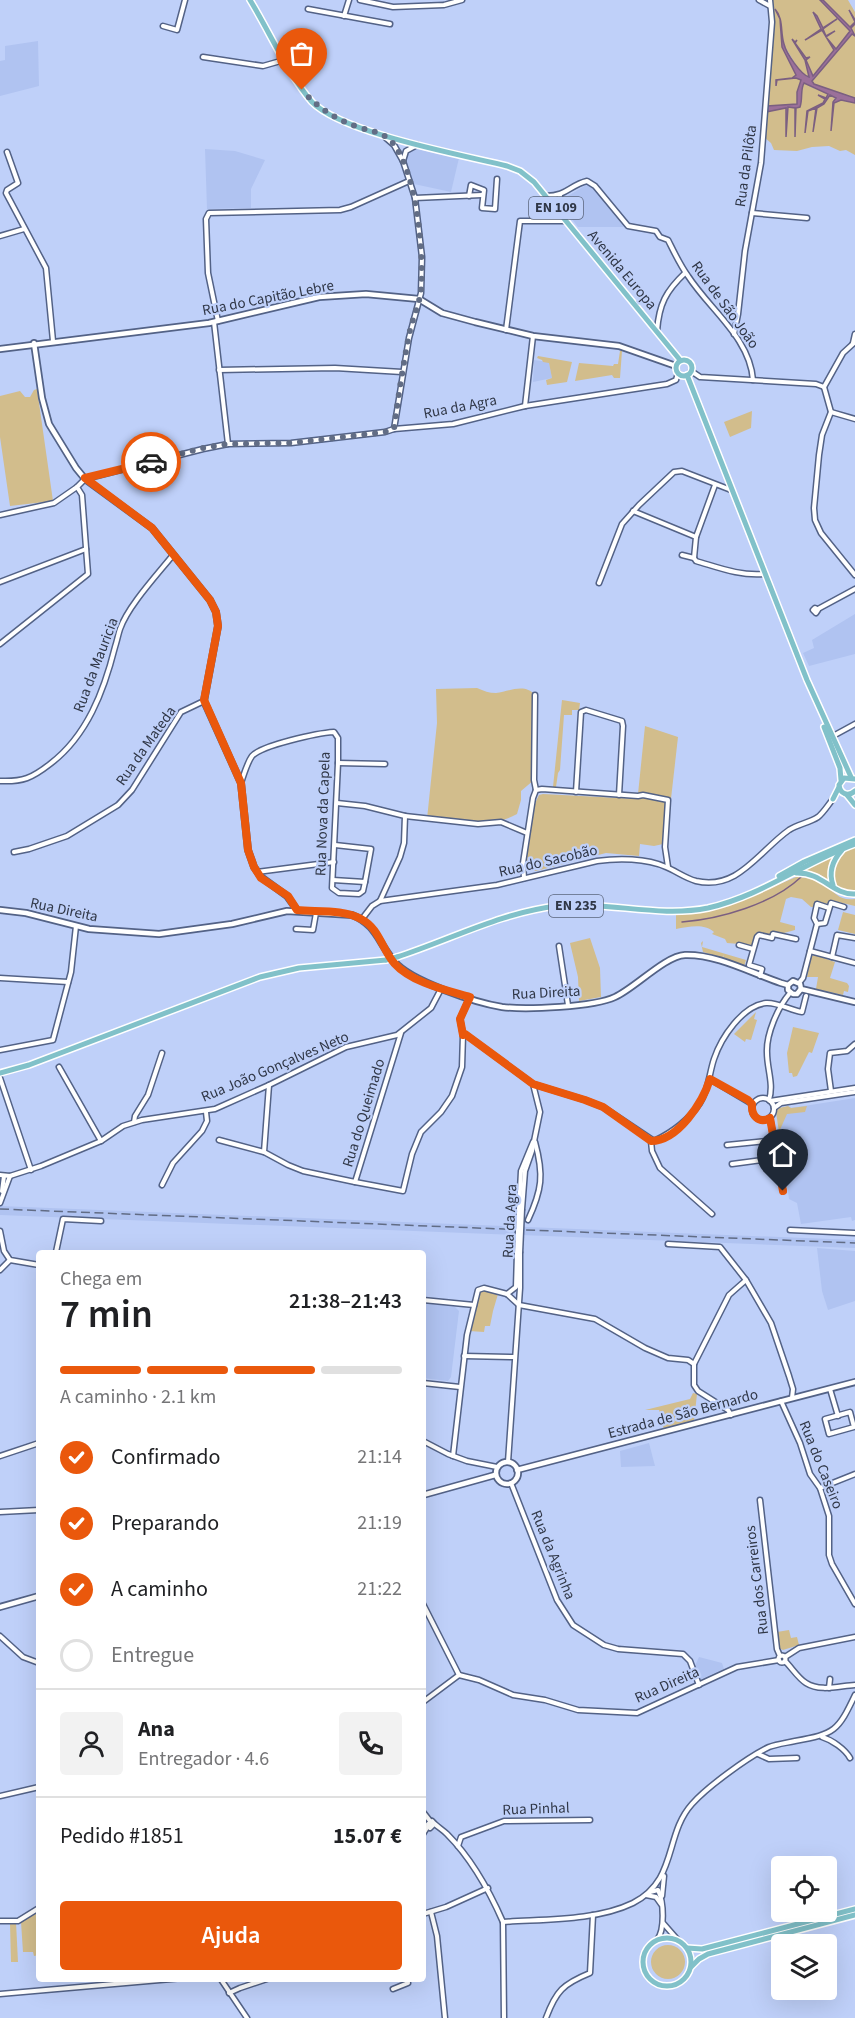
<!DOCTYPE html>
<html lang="pt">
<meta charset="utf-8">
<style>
:root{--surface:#fff;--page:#f2f2f2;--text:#202124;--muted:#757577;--line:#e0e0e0;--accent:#ea580c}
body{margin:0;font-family:"Source Sans 3",sans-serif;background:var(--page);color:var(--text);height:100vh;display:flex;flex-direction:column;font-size:22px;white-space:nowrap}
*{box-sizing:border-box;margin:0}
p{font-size:20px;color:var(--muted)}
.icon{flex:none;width:33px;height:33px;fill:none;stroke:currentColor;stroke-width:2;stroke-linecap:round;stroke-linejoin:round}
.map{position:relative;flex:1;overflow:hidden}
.side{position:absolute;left:36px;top:1250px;width:390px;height:732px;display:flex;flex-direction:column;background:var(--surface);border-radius:6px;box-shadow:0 6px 24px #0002}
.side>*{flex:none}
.tools{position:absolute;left:771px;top:1856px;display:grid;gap:12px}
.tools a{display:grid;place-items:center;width:66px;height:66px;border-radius:6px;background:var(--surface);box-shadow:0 6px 24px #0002;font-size:30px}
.pin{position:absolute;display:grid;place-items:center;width:51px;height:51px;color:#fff;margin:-62px -26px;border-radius:50% 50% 50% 0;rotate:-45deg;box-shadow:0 0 6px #0007}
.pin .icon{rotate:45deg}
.courier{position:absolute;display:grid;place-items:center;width:60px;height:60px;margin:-30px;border:4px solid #ea580c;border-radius:50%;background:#fff;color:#222;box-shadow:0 2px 8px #0007}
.overview em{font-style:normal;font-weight:600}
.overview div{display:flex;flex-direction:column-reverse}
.overview{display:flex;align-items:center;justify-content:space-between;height:102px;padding:0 24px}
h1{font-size:39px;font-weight:600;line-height:45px}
.bar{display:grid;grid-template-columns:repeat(4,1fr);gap:9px 6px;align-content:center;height:72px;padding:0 24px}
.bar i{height:8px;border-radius:4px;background:var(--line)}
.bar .on{background:var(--accent)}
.bar p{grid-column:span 4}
.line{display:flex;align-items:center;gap:15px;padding:0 24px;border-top:2px solid var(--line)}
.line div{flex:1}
.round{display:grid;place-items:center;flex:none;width:63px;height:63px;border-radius:6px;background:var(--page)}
ol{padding:0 24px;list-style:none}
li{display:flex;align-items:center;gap:18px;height:66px}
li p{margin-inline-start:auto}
li .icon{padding:6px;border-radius:50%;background:var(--accent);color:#fff;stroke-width:4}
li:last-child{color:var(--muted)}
li i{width:33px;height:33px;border:3px solid var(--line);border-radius:50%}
.cta{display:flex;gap:12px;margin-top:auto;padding:12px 24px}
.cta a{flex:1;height:69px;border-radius:6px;background:var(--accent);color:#fff;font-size:24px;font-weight:600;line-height:69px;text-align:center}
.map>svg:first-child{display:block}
</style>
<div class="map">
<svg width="855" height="2018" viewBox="0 0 855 2018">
<rect width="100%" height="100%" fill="#bfd0f9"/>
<g fill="#b0c3f1">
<path d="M38 41 39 86 0 96V61L5 60V46Z"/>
<path d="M413 148 459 158 451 192 414 184 405 159 408 151Z"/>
<path d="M205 149 235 151 265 160 251 189V208L207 209Z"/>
<path d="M588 184 594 189 624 227H578L562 206 561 200Z"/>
<path d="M534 360 549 362 552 378 533 382Z"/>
<path d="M855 614V654L809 666 803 653 814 648 812 640Z"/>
<path d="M855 1098V1220L852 1221 851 1217 801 1224 797 1203 789 1199 777 1110 788 1106 791 1108Z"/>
<path d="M0 1206 855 1240V1248L0 1215Z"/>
<path d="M817 1248 855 1251V1301L828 1310 822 1291Z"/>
<path d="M423 1303 455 1307 459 1311 451 1377 448 1381 423 1378Z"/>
<path d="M649 1443 655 1466 621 1467 620 1451Z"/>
<path d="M699 1657 722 1663 724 1669 699 1680 694 1668Z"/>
</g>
<g fill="#d2bd8c">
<path d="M772 0H820L850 31 836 49 826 38 817 16 812 14C822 21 825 40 835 50L813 76 808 77 800 72 784 45 780 19C781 31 780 43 785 53 788 61 793 67 796 75L792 78H797L801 80 797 104 766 108Z"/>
<path d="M823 0H848L855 12V20L848 10 855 22 850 28Z"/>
<path d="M855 24V98L814 84 812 81 853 33 850 28Z"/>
<path d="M805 82 811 87 829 94 826 98 818 96 828 98 830 95 837 98 834 99 830 130 834 103 840 100 855 103V155L846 150 840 151 829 146 812 147 797 151 774 150 771 143 765 138 766 112 785 107H786V137L788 107 795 108V137L796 108 802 99 801 89Z"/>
<path d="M620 351H622L620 378H614L612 375 575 381 579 363 613 366 614 364H618Z"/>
<path d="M538 356 572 362 567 382 547 385 546 380 552 378 549 363 543 362 542 360 537 358Z"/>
<path d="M37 389 53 501 10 506 0 437V396L20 391 25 397H30L34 390Z"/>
<path d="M752 411 751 428 730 437 724 422Z"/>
<path d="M477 688C484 691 489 693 496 693 510 691 525 683 535 695L534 780 521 791V800L517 814C489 830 457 822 427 819L437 723 436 689Z"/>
<path d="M562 700 580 703 579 710H572V715H564L560 770 558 773 556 787H553Z"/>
<path d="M645 726 678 737 671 799 638 794Z"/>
<path d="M543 794 638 799 642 796 667 801 663 844 654 846 640 844 639 856 606 853 536 871H527C519 853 530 813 539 795Z"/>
<path d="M855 846V891L849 892 838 888C826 870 838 853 855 846Z"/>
<path d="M835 854 830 865 829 881 819 874 800 870Z"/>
<path d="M796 877C806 877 816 878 825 885 836 893 839 901 855 899V906L830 900 828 904 817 902 814 907H811L802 899 791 897 786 899 780 922 795 926V930L784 933 756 935 752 945 727 943 725 939 712 934 714 932C704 923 688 927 676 929V914L705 911 733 904Z"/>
<path d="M843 912 855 915V934L838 930Z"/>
<path d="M590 938 600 968 601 997 579 1001 578 977 570 943Z"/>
<path d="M703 941 702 947 746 960 744 967 723 958 724 955 722 958 703 952 701 943Z"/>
<path d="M815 955 835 962 830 978 847 983 849 986 848 992 844 991 843 995 816 989 818 977H807L811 956Z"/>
<path d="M756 1012 754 1019 757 1020 751 1040 746 1039 745 1042 734 1034Z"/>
<path d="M793 1027 819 1033 812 1053 809 1052 797 1076 793 1077 792 1073H789L787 1053Z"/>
<path d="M788 1106 791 1108 807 1106 805 1112 787 1114 779 1132 776 1112 779 1108Z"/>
<path d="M482 1289 498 1294 493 1311 490 1326H485L484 1332 469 1331 479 1292Z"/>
<path d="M693 1393 697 1394 694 1421 664 1430 659 1410H645L690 1399Z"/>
<path d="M789 1630 791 1638 797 1637 799 1645 783 1650 779 1648 777 1632Z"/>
<path d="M39 1912V1955L34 1956 33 1952H23L21 1922Z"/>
<path d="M16 1922 18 1962H11L10 1923Z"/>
<circle cx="668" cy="1962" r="17"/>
</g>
<path fill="#9b709a" stroke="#7b5f81" stroke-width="1.5" d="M820 0H823L850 27 855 22 849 10 855 20V24L851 28 855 36 852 34 812 81 814 84 855 98V103L841 100 834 103 831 131 833 102 836 98 830 95 824 104 817 108 813 132 816 108 808 111 805 133 807 111 823 103 825 99 818 95 826 98 828 94 804 83C800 90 803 99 800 107L796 108 795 137V108L788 107 786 137V108L766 112 767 106 797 104V92L801 80 796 78 777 80 776 86V80L792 78 796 75 782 47 780 19 775 9C784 19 780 32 784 44 786 53 801 75 809 77L805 60 792 39 795 42 797 40 795 43 806 58 810 57 806 60 813 76 834 50 822 30 805 40 821 29 813 12 817 16 823 28 837 19 823 29 826 36 835 31 826 37 836 49 850 31Z"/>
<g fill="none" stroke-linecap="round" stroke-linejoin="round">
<path stroke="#7b5f81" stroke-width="1.5" d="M682 922C720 919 773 904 801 877"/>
<g stroke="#536286" stroke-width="7">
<g id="minor">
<path d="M360 0 393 7 444 5 462 0"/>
<path d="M759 0 770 6"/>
<path d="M308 9 390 24"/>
<path d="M344 16 349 0"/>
<path d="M163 26 177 30 185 0"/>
<path d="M203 57 263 66 284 60"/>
<path d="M386 138 394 145 403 161 415 198 422 257 421 293 409 338 394 429"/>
<path d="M7 152 18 183 7 190 6 193 46 268 53 341"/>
<path d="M403 161 406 151 417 145"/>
<path d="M469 196 471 185 484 190 482 208 495 209 497 179"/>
<path d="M546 196C567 196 570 185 587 181L595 186 628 226 656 231 660 237 668 240C674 252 680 265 688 276 710 310 750 338 753 380"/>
<path d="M560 196 558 201 560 213"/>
<path d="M415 198 482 195"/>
<path d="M752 213 807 218"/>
<path d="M0 236 24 229"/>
<path d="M218 321 208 273 206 219 209 213 340 210 351 207 409 181"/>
<path d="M214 322 228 444"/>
<path d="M506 330 520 221H566"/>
<path d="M657 331C659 304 666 291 685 273"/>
<path d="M734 334 738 314 745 251 761 163 772 22 770 0"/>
<path d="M853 343 855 334"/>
<path d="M219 370 335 368 402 372"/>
<path d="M691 371 700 377 816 384 824 387"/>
<path d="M824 387 831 412 822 435 819 455 814 508 815 520 821 533 855 575"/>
<path d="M824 387 843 353 855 342"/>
<path d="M525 406 533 336"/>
<path d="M831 412 855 419"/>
<path d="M715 485 696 537 694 558 696 561C720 568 740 576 764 574"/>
<path d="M633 511 696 537"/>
<path d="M0 515 54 503 77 487"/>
<path d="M682 555 694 558"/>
<path d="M0 582 86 549"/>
<path d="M599 583 622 524 639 505 674 472 682 471 731 490"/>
<path d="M815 608 818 610 816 613 813 610Z"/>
<path d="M818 609 855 589"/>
<path d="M0 644 88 574 82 495 77 487 85 479 203 449 228 444 291 443 385 432 394 429 453 424 525 406 667 384 676 380 678 373"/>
<path d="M535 695 534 780 536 790"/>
<path d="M833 736 855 724"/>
<path d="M338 763 385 764"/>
<path d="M0 781C23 782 32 778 50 764 87 736 104 691 115 647 117 641 118 635 120 629 128 606 157 575 173 555"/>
<path d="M241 783C244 774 247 763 252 756 262 745 318 733 334 732L338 738V763L332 888 339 893 359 894 363 891 365 882"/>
<path d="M576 792 581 712 586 710 622 721 623 726 619 795"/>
<path d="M337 803 365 806 405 816 404 843 400 857 380 901 372 906 362 919"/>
<path d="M405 816 478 824 501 822 527 833"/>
<path d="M14 852 29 849 67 836 118 805 132 790 181 712 204 701"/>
<path d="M257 872 334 862"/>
<path d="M524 878 523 863 533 798 536 790 542 789 638 796 643 795 668 800 665 847 668 867"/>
<path d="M333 880 365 882 371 849 335 845"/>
<path d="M380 901 497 885 597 861C618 858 646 858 666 867 676 871 685 878 696 881 738 891 759 851 789 830 798 824 809 823 818 817 824 812 828 805 833 799"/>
<path d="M817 924 825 923 831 903 844 907"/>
<path d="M296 929 313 930 316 913"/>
<path d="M739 945 753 949"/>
<path d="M559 946 568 1005"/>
<path d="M810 951 855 963"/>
<path d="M832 957 837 935 855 938"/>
<path d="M760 976 762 969 749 965 757 937 759 935 772 938 773 934 796 939"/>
<path d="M0 978 68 982"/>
<path d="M799 983 803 978 817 924 814 918 817 904 829 908"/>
<path d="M463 1035 465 1034 533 1084 540 1112 532 1151 525 1171 522 1209"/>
<path d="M0 1050 53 1040 71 972 76 926"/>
<path d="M59 1067 101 1141"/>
<path d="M0 1078 31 1170"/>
<path d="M710 1079 752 1104"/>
<path d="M533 1084 585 1100 603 1107 654 1141C673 1132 688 1121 700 1103 709 1089 709 1074 714 1059 721 1038 742 1006 766 1003 777 1002 790 1010 802 1012L806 996"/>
<path d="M269 1085 264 1152 288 1165 303 1171 355 1182 401 1033"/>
<path d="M831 1091 828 1069 830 1053 847 1051 855 1044"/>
<circle cx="763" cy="1109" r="11"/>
<path d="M769 1100C774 1084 767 1069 767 1053 766 1034 778 1007 790 993"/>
<path d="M770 1101 855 1088"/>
<path d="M774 1108 781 1103 855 1092"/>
<path d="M770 1118 783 1191"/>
<path d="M134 1122 135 1116 148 1095 162 1053"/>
<path d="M219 1140 264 1152"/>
<path d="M651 1141 652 1151 660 1168 712 1214"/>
<path d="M727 1145 776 1140"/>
<path d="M732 1164 778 1158"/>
<path d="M0 1175 10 1176 41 1166 101 1141 123 1126 142 1120 215 1109 269 1085 346 1047 397 1035 431 1008 441 989"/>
<path d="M355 1182 403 1191 412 1154 421 1132 441 1112 452 1096 462 1067 463 1035 460 1019 469 999"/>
<path d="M162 1185 173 1163 202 1131 207 1121 206 1112"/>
<path d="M2 1191 4 1176"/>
<path d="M0 1203 10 1176"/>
<path d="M519 1209 521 1171 533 1142"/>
<path d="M528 1220C542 1190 544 1175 535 1142"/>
<path d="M790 1230 855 1233"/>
<path d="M0 1231 4 1251 10 1260 39 1265"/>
<path d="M668 1244 720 1247 746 1280 771 1323 789 1376 793 1389 792 1398"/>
<path d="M56 1252 63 1219 101 1221"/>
<path d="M0 1270 10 1260"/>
<path d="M507 1294 516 1287 517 1253"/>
<path d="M423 1300 474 1305"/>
<path d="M519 1305 595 1319 645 1348 668 1358 688 1360 694 1364V1385L698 1391 728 1410 731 1415"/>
<path d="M464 1356 514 1357"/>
<path d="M694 1364 729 1295 746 1280"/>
<path d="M423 1383 460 1387"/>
<path d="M830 1389 838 1416"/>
<path d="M781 1401 800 1443 810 1474 820 1488 829 1516V1555L832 1564 855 1604"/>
<path d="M850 1412 854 1427 829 1434 825 1419Z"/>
<path d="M423 1441 448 1454 467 1461 497 1467"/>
<path d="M0 1456 39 1443"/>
<path d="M453 1456 467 1335 478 1290 484 1288 507 1294 519 1305"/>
<path d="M508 1462 520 1288V1253"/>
<path d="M511 1483 557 1600 573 1625 604 1645 618 1649 683 1654 690 1661 699 1685"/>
<path d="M820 1488 855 1474"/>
<path d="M760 1500 777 1649 780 1656"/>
<path d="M0 1512 39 1510"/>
<path d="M423 1604 459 1675"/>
<path d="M0 1636 23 1657 39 1663"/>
<circle cx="782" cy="1659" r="3.5"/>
<path d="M785 1657 799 1648 855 1637"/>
<path d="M785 1661C792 1668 798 1678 806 1683 820 1692 839 1686 855 1685"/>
<path d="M459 1675 479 1680 513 1695 545 1700 578 1710 637 1713 737 1667 779 1660"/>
<path d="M829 1688 830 1679"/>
<path d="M423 1702 459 1675"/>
<path d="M822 1737C832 1740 845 1749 850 1758"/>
<path d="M758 1754 769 1759 797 1758"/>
<path d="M0 1796 39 1787"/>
<path d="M423 1812 430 1821"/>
<path d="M434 1824 430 1828 428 1824 432 1821C436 1826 442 1829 447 1834 472 1859 489 1890 503 1922 544 1919 596 1921 633 1903 678 1880 664 1835 692 1804 707 1787 748 1757 769 1747 777 1744 786 1743 795 1741 835 1734 838 1731 855 1695"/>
<path d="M423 1834 428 1826"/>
<path d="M458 1846 461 1837 504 1821 590 1820"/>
<path d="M650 1892 658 1890C664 1902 665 1930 657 1940"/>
<path d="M646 1895 656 1897 661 1904"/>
<path d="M662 1896 664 1876"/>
<path d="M431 1912 437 1936 445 2018"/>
<path d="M423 1914 446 1907 488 1888"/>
<path d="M0 1921H18L39 1908"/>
<path d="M503 1922 504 2018"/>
<path d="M663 1923 677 1939"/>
<path d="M220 1978 247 2018"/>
<path d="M393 1989 408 1983 407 1978"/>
<path d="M229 1993 240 1988 270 1978"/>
<path d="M0 1994 183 1978"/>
<path d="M546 2018C556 1991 563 1984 590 1973L593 1915"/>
</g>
</g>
<g stroke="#536286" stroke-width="8">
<path id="tertiary" d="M34 343 42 398 49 424 76 468 85 479 152 528 210 600 216 612 218 626 204 701 241 783 248 850 254 867 261 877 287 896 297 910"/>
</g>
<g stroke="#536286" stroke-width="8">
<g id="secondary">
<path d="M0 349 209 323 319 297 366 294 419 299 442 313 475 322 533 336 619 346 676 366"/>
<path d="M0 910 26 913 89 929 159 934 232 924 287 911 352 915C376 924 379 944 394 961 409 981 477 1003 502 1007 526 1010 594 1007 615 997 635 988 665 956 685 955 717 954 751 973 781 983L788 985 793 981 800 984 801 989 855 1002"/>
<path d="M788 985V990L793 994H797L801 989"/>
<circle cx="507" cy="1473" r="11"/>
<path d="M517 1470 855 1382"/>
<path d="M423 1495 495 1475"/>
<path d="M0 1607 39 1596"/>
</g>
</g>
<g stroke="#fff" stroke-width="8">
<g id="primary">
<path d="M250 0C269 31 289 76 312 102 342 133 462 155 507 166L520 171 534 182 680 360"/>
<circle cx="684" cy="368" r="8"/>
<path d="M687 375 807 680 851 777"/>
<path d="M824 727 840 768 841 780"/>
<path d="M855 779 844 778 839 785C840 794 848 797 855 791"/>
<path d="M847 795 855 805"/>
<path d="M833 799 839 787"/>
<path d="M796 873C823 872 832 895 855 894"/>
<path d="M779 876 804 862 855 840"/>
<path d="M833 885C828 871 833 860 842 850"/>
<path d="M397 957C450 940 502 912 558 906 608 901 658 918 708 908 761 896 805 862 855 844"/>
<path d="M0 1073 29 1065 260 977 299 968 386 960"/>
<circle cx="667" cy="1962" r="24"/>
<path d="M687 1948 702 1949 855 1909"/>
<path d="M691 1967 699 1959 708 1954 855 1915"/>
</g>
</g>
<use href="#minor" stroke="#fff" stroke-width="4"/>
<use href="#tertiary" stroke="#fff" stroke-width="4.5"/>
<use href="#secondary" stroke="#fff" stroke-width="4.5"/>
<use href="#primary" stroke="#81c1c9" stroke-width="5"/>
<path stroke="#616c85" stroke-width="1.5" stroke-dasharray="9 4.5" stroke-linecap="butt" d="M0 1209 855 1243"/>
<g stroke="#536286" stroke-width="7" stroke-linecap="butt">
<g id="minor-bridge">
<path d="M517 1253 519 1209"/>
<path d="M520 1253 522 1209"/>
</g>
</g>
<g stroke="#fff" stroke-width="8" stroke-linecap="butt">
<path id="primary-bridge" d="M386 960 397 957"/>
</g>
<use href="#minor-bridge" stroke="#fff" stroke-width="4"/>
<use href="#primary-bridge" stroke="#81c1c9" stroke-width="5"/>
</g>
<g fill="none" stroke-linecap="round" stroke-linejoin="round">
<path stroke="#626d85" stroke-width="6" stroke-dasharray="0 10.8" d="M151 462 203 448 228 444 291 443 385 432 394 429C398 398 403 366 409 335 412 320 419 305 421 291 424 253 417 170 391 141 382 132 370 131 358 127 335 119 318 108 302 90"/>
<path stroke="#ea580c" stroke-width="8" d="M151 462 85 478 152 528 210 600 216 612 218 626 204 700 241 783 248 850 254 867 261 878 288 896 297 910C316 912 344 909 361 919 379 928 382 949 394 963 412 983 446 990 470 997L460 1019 463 1035 465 1034 533 1084 585 1100 603 1107 651 1141C678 1141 703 1102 710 1079L748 1100 752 1104C751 1116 759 1124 770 1118L783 1191"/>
</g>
<g text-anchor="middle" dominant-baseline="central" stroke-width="4.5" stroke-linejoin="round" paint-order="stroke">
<g fill="#bfd0f9" stroke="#5b657c" stroke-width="1.5">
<rect x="529" y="197" width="54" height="22" rx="4.5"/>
<rect x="549" y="895" width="54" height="22" rx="4.5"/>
</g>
<g font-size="14" font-weight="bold" fill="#303747">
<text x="556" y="208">EN 109</text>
<text x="576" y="906">EN 235</text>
</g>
<g font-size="15" fill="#303747" stroke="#bfd0f9">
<text transform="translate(746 166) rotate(-82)">Rua da Pilôta</text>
<text transform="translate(622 270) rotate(50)">Avenida Europa</text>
<text transform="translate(268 298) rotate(-11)">Rua do Capitão Lebre</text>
<text transform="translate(725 305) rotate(54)">Rua de São João</text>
<text transform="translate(460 407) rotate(-11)">Rua da Agra</text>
<text transform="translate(96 665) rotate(-69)">Rua da Mauricia</text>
<text transform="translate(146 746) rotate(-55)">Rua da Mateda</text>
<text transform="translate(323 814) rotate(-88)">Rua Nova da Capela</text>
<text transform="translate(548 861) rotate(-13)">Rua do Sacobão</text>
<text transform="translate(64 910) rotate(12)">Rua Direita</text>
<text transform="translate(546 993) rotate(-3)">Rua Direita</text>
<text transform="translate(275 1067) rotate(-23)">Rua João Gonçalves Neto</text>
<text transform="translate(364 1113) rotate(-73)">Rua do Queimado</text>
<text transform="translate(510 1221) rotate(-87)">Rua da Agra</text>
<text transform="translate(683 1414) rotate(-15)">Estrada de São Bernardo</text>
<text transform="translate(821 1465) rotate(68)">Rua do Caseiro</text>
<text transform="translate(553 1555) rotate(68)">Rua da Agrinha</text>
<text transform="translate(757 1580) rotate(-97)">Rua dos Carreiros</text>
<text transform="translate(667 1685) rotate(-24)">Rua Direita</text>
<text transform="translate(536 1809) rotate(-2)">Rua Pinhal</text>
</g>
</g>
</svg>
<div class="tools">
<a><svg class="icon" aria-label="locate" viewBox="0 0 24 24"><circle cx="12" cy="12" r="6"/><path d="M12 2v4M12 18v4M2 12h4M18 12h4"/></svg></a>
<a><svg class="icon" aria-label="layers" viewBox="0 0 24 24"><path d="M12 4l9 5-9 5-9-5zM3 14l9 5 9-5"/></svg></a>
</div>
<div class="pin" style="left:302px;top:90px;background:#ea580c"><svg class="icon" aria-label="bag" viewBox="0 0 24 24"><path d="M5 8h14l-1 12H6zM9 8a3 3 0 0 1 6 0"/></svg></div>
<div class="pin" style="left:783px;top:1191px;background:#1f2937"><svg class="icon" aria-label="home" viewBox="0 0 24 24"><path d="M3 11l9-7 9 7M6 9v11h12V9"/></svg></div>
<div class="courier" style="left:151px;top:462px"><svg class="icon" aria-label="car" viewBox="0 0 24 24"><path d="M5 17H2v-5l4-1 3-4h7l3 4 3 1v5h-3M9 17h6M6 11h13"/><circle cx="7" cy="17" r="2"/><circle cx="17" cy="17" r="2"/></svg></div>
<section class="side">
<div class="overview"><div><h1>7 min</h1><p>Chega em</p></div><em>21:38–21:43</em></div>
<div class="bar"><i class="on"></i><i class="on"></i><i class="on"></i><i></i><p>A caminho · 2.1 km</p></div>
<ol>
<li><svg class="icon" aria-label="check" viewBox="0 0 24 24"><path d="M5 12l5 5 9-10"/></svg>Confirmado<p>21:14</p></li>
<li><svg class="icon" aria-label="check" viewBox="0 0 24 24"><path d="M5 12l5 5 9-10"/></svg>Preparando<p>21:19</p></li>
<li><svg class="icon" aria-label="check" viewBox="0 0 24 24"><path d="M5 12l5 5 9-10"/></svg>A caminho<p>21:22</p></li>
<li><i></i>Entregue</li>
</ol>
<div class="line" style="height:108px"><a class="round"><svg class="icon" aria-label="person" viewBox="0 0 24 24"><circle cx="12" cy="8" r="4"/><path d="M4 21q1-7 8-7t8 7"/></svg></a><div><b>Ana</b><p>Entregador · 4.6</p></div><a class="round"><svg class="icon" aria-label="phone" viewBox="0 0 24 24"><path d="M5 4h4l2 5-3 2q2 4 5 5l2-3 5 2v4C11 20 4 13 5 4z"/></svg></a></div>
<div class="line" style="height:78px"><div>Pedido #1851</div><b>15.07 €</b></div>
<div class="cta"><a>Ajuda</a></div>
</section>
</div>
